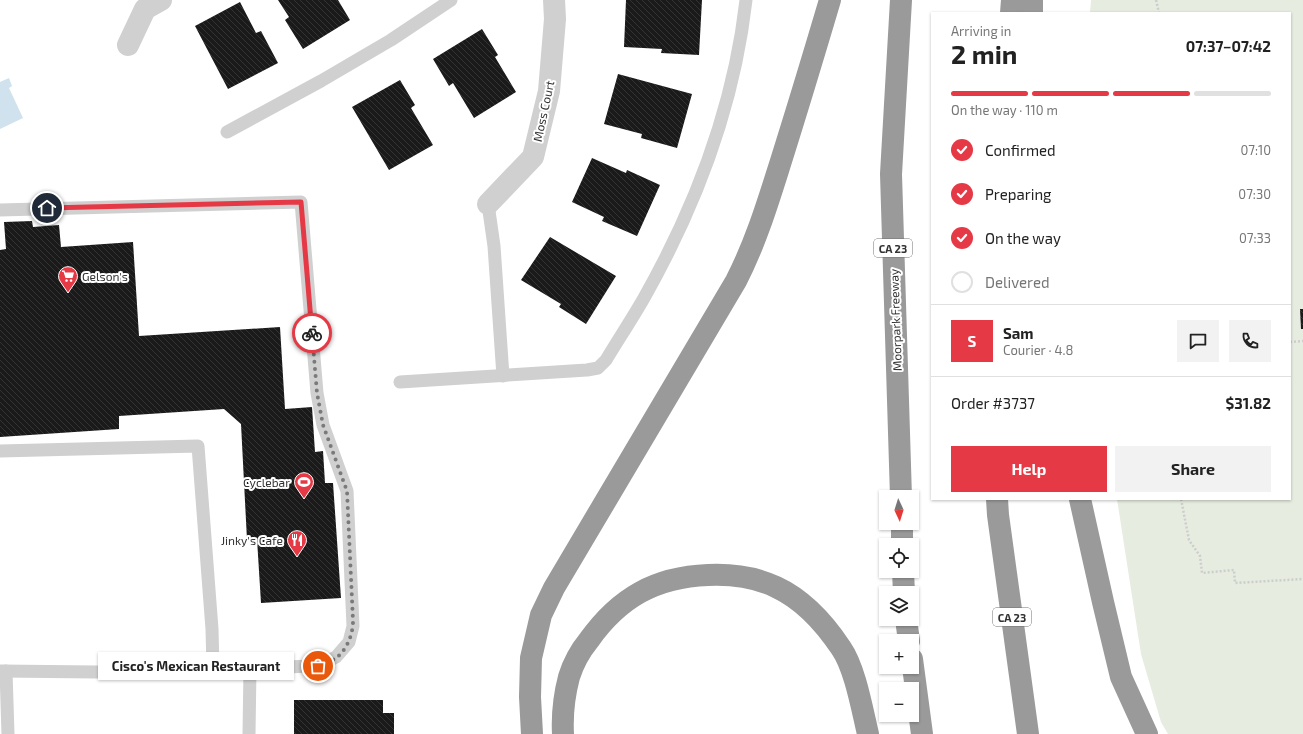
<!DOCTYPE html>
<meta charset="utf-8">
<style>
:root{--surface:#fff;--page:#f2f2f2;--text:#222;--muted:#767676;--line:#e0e0e0;--accent:#e63946}
body{margin:0;font-family:"Exo 2",sans-serif;background:var(--page);color:var(--text);height:100vh;display:flex;flex-direction:column;font-size:15px;white-space:nowrap}
*{box-sizing:border-box;margin:0}
p{font-size:13px;color:var(--muted)}
.icon{flex:none;width:22px;height:22px;fill:none;stroke:currentColor;stroke-width:2;stroke-linecap:round;stroke-linejoin:round}
.map{position:relative;flex:1;overflow:hidden}
.side{position:absolute;left:931px;top:12px;width:360px;height:488px;display:flex;flex-direction:column;background:var(--surface);border-radius:0px;box-shadow:0 1px 3px #0004}
.side>*{flex:none}
.needle{width:26px;rotate:176deg}
.buttons{position:absolute;left:879px;top:490px;display:grid;gap:8px}
.buttons a{display:grid;place-items:center;width:40px;height:40px;border-radius:0px;background:var(--surface);box-shadow:0 1px 3px #0004;font-size:20px}
.pin{position:absolute;display:grid;place-items:center;width:34px;height:34px;color:#fff;margin:-17px;border:2px solid #fff;border-radius:50%;box-shadow:0 1px 4px #0007}
.courier{position:absolute;display:grid;place-items:center;width:40px;height:40px;margin:-20px;border:3px solid #e63946;border-radius:50%;background:#fff;color:#222;box-shadow:0 1px 5px #0007}
.bubble{position:absolute;height:28px;border-radius:0px;background:var(--surface);box-shadow:0 1px 3px #0004;font-size:13px;font-weight:700;line-height:28px;text-align:center}
.overview em{font-style:normal;font-weight:700}
.overview div{display:flex;flex-direction:column-reverse}
.overview{display:flex;align-items:center;justify-content:space-between;height:68px;padding:0 20px}
h1{font-size:26px;font-weight:700;line-height:30px}
.bar{display:grid;grid-template-columns:repeat(4,1fr);gap:6px 4px;align-content:center;height:48px;padding:0 20px}
.bar i{height:5px;border-radius:3px;background:var(--line)}
.bar .selected{background:var(--accent)}
.bar p{grid-column:span 4}
.line{display:flex;align-items:center;gap:10px;padding:0 20px;border-top:1px solid var(--line)}
.line div{flex:1}
.round{display:grid;place-items:center;flex:none;width:42px;height:42px;border-radius:0px;background:var(--page)}
ol{padding:0 20px;list-style:none}
li{display:flex;align-items:center;gap:12px;height:44px}
li p{margin-inline-start:auto}
li .icon{padding:4px;border-radius:50%;background:var(--accent);color:#fff;stroke-width:4}
li:last-child{color:var(--muted)}
li i{width:22px;height:22px;border:2px solid var(--line);border-radius:50%}
.action{display:flex;gap:8px;margin-top:auto;padding:8px 20px}
.action a{flex:1;height:46px;border-radius:0px;background:var(--accent);color:#fff;font-size:16px;font-weight:700;line-height:46px;text-align:center}
.action a+a{background:var(--page);color:var(--text)}
.map>svg:first-child{display:block}
</style>
<div class="map">
<svg width="1303" height="734" viewBox="0 0 1303 734">
<defs>
<pattern id="building-back-hatch" width="6" height="6" patternUnits="userSpaceOnUse"><rect width="6" height="6" fill="#1a1a1a"/><path d="M-1 5l2 2M0 0l6 6M5-1l2 2" fill="none" stroke="#333"/></pattern>
</defs>
<rect width="100%" height="100%" fill="#fff"/>
<path fill="#e6ecdf" d="M1091 0H1303V734H1168L1161 722 1141 654 1117 499H1290V13H1090Z"/>
<path fill="#cfe2ee" d="M9 78 12 86 9 88 23 118 0 129V82Z"/>
<g fill="url(#building-back-hatch)">
<path d="M278 0H338L350 20 303 49 285 20 289 17Z"/>
<path d="M626 0H702L699 55 661 53 662 49 624 47Z"/>
<path d="M240 2 256 33 261 31 278 63 228 89 195 26Z"/>
<path d="M482 29 498 55 495 57 516 92 474 118 453 83 449 86 433 59Z"/>
<path d="M618 74 692 94 677 148 641 138 642 134 604 124Z"/>
<path d="M400 80 415 105 411 108 433 145 389 170 352 107Z"/>
<path d="M592 158 626 173 627 170 660 185 637 236 602 221 604 217 572 202Z"/>
<path d="M32 221 33 227 59 225 61 247 133 242 139 336 280 327 285 409 312 407 315 452 323 451 325 483H333L341 598 261 603 257 539 247 540 241 424 224 409 119 416V429L0 437V250L6 249 4 222Z"/>
<path d="M550 237 616 276 586 324 559 307 561 304 521 280Z"/>
<path d="M1300 309H1303V329H1301Z"/>
<path d="M294 700H383V713H394V734H294Z"/>
</g>
<g fill="none" stroke-linecap="round" stroke-linejoin="round">
<g stroke="#cdcdcd" stroke-width="2.5" stroke-dasharray="2 2" stroke-linecap="butt">
<path d="M1156 0 1159 13"/>
<path d="M1290 342 1303 341"/>
<path d="M1181 499 1189 540 1200 556 1202 573 1234 570 1235 583 1303 579"/>
</g>
<g stroke="#d0d0d0" stroke-width="13">
<path d="M227 132 321 81 391 40 451 0"/>
<path d="M488 204 494 246 503 376"/>
<path d="M0 210 301 202 317 393 323 425 347 491 353 626 349 642 336 657 318 666 97 672 0 671"/>
<path d="M400 382 587 370 598 368 606 360C618 340 632 319 644 298 696 206 734 106 746 0"/>
<path d="M0 451 198 446 212 629 213 669"/>
<path d="M6 671 8 734"/>
<path d="M249 734 250 668"/>
</g>
<g stroke="#d0d0d0" stroke-width="22">
<path d="M128 45 145 9 161 0"/>
<path d="M488 204 533 157 549 91 555 19 554 0"/>
</g>
<g stroke="#9a9a9a" stroke-width="22">
<path d="M1032 0V13"/>
<path d="M1011 13 1012 0"/>
<path d="M901 497 891 174 901 0"/>
<path d="M997 499 998 515 1028 734"/>
<path d="M1080 499 1103 602 1121 677 1147 734"/>
<path d="M902 523V545"/>
<path d="M903 571 904 593"/>
<path d="M906 619 909 641"/>
<path d="M912 659 922 734"/>
<path d="M532 734 530 697 531 658 541 615 554 588 736 281C756 242 768 202 781 161 798 107 814 54 830 0"/>
<path d="M563 734C562 715 564 696 569 677 573 664 580 651 589 640 619 598 655 577 708 575 730 574 755 577 776 587 802 599 825 624 841 648 855 668 862 709 868 734"/>
</g>
</g>
<g fill="none" stroke-linecap="round" stroke-linejoin="round">
<path stroke="#7a7a7a" stroke-width="4" stroke-dasharray="0 7.2" d="M312 333 317 393 323 425 347 491 353 621C353 634 347 650 336 658 331 661 323 663 318 666"/>
<path stroke="#e63946" stroke-width="5" d="M47 208 301 202 312 333"/>
</g>
<defs>
<g id="supermarket-pin" transform="scale(1)"><path d="M0 17L-7.5 6A9.5 9.5 0 1 1 7.5 6Z" fill="#e63946" stroke="#fff"/><path d="M-6-5.5h2.5l.6 2H6L4.5 2H-2.5L-4.4-4H-6ZM-1.5 3.2a1.3 1.3 0 1 0 .1 0ZM3 3.2a1.3 1.3 0 1 0 .1 0Z" fill="#fff"/></g>
<g id="stadium-pin" transform="scale(1)"><path d="M0 17L-7.5 6A9.5 9.5 0 1 1 7.5 6Z" fill="#e63946" stroke="#fff"/><path d="M0-5a6.5 5 0 1 0 0 10a6.5 5 0 1 0 0-10ZM-3.5-1.8h7v3.6h-7Z" fill="#fff"/></g>
<g id="restaurant-pin" transform="scale(1)"><path d="M0 17L-7.5 6A9.5 9.5 0 1 1 7.5 6Z" fill="#e63946" stroke="#fff"/><path d="M-5-6h1v4h1v-4h1v4h1v-4h1v5L-1.5 .5V6h-2V.5L-5-1ZM5-6V6H3V1.5H1.5Q1.5-4 5-6Z" fill="#fff"/></g>
</defs>
<g fill-rule="evenodd">
<use href="#supermarket-pin" x="68" y="276"/>
<use href="#stadium-pin" x="304" y="482"/>
<use href="#restaurant-pin" x="297" y="540"/>
</g>
<g text-anchor="middle" dominant-baseline="central" stroke-width="4" stroke-linejoin="round" paint-order="stroke">
<g fill="#fff" stroke="#707070" stroke-width="1">
<rect x="874" y="239" width="38" height="18" rx="3"/>
<rect x="993" y="608" width="38" height="18" rx="3"/>
</g>
<g font-size="11" font-weight="bold" fill="#333">
<text x="893" y="248">CA 23</text>
<text x="1012" y="617">CA 23</text>
</g>
<g font-size="12" fill="#333" stroke="#fff">
<text transform="translate(543 111) rotate(-78)">Moss Court</text>
<text transform="translate(895 320) rotate(-92)">Moorpark Freeway</text>
</g>
<g font-size="12" fill="#333" stroke="#fff" text-anchor="end">
<text x="82" y="276" text-anchor="start">Gelson's</text>
<text x="290" y="482">Cyclebar</text>
<text x="283" y="540">Jinky's Cafe</text>
</g>
</g>
</svg>
<div class="buttons">
<a><svg class="needle" viewBox="-14 -14 28 28"><path d="M0-13l5 13h-10z" fill="#e53935"/><path d="M0 13l5-13h-10z" fill="#767676"/></svg></a>
<a><svg class="icon" aria-label="locate" viewBox="0 0 24 24"><circle cx="12" cy="12" r="6"/><path d="M12 2v4M12 18v4M2 12h4M18 12h4"/></svg></a>
<a><svg class="icon" aria-label="layers" viewBox="0 0 24 24"><path d="M12 4l9 5-9 5-9-5zM3 14l9 5 9-5"/></svg></a>
<a>+</a>
<a>−</a>
</div>
<div class="pin" style="left:318px;top:666px;background:#ea580c"><svg class="icon" aria-label="bag" viewBox="0 0 24 24"><path d="M5 8h14l-1 12H6zM9 8a3 3 0 0 1 6 0"/></svg></div>
<div class="pin" style="left:47px;top:208px;background:#1f2937"><svg class="icon" aria-label="home" viewBox="0 0 24 24"><path d="M3 11l9-7 9 7M6 9v11h12V9"/></svg></div>
<div class="courier" style="left:312px;top:333px"><svg class="icon" aria-label="bike" viewBox="0 0 24 24"><circle cx="6" cy="16" r="4"/><circle cx="18" cy="16" r="4"/><path d="M6 16l4-8h5l3 8M10 8l3 8H6M13 5h3"/></svg></div>
<div class="bubble" style="left:98px;top:652px;width:196px">Cisco's Mexican Restaurant</div>
<section class="side">
<div class="overview"><div><h1>2 min</h1><p>Arriving in</p></div><em>07:37–07:42</em></div>
<div class="bar"><i class="selected"></i><i class="selected"></i><i class="selected"></i><i></i><p>On the way · 110 m</p></div>
<ol>
<li><svg class="icon" aria-label="check" viewBox="0 0 24 24"><path d="M5 12l5 5 9-10"/></svg>Confirmed<p>07:10</p></li>
<li><svg class="icon" aria-label="check" viewBox="0 0 24 24"><path d="M5 12l5 5 9-10"/></svg>Preparing<p>07:30</p></li>
<li><svg class="icon" aria-label="check" viewBox="0 0 24 24"><path d="M5 12l5 5 9-10"/></svg>On the way<p>07:33</p></li>
<li><i></i>Delivered</li>
</ol>
<div class="line" style="height:72px"><b class="round" style="background:var(--accent);color:#fff">S</b><div><b>Sam</b><p>Courier · 4.8</p></div><a class="round"><svg class="icon" aria-label="chat" viewBox="0 0 24 24"><path d="M4 5h16v11H9l-5 4z"/></svg></a><a class="round"><svg class="icon" aria-label="phone" viewBox="0 0 24 24"><path d="M5 4h4l2 5-3 2q2 4 5 5l2-3 5 2v4C11 20 4 13 5 4z"/></svg></a></div>
<div class="line" style="height:52px"><div>Order #3737</div><b>$31.82</b></div>
<div class="action"><a>Help</a><a>Share</a></div>
</section>
</div>
